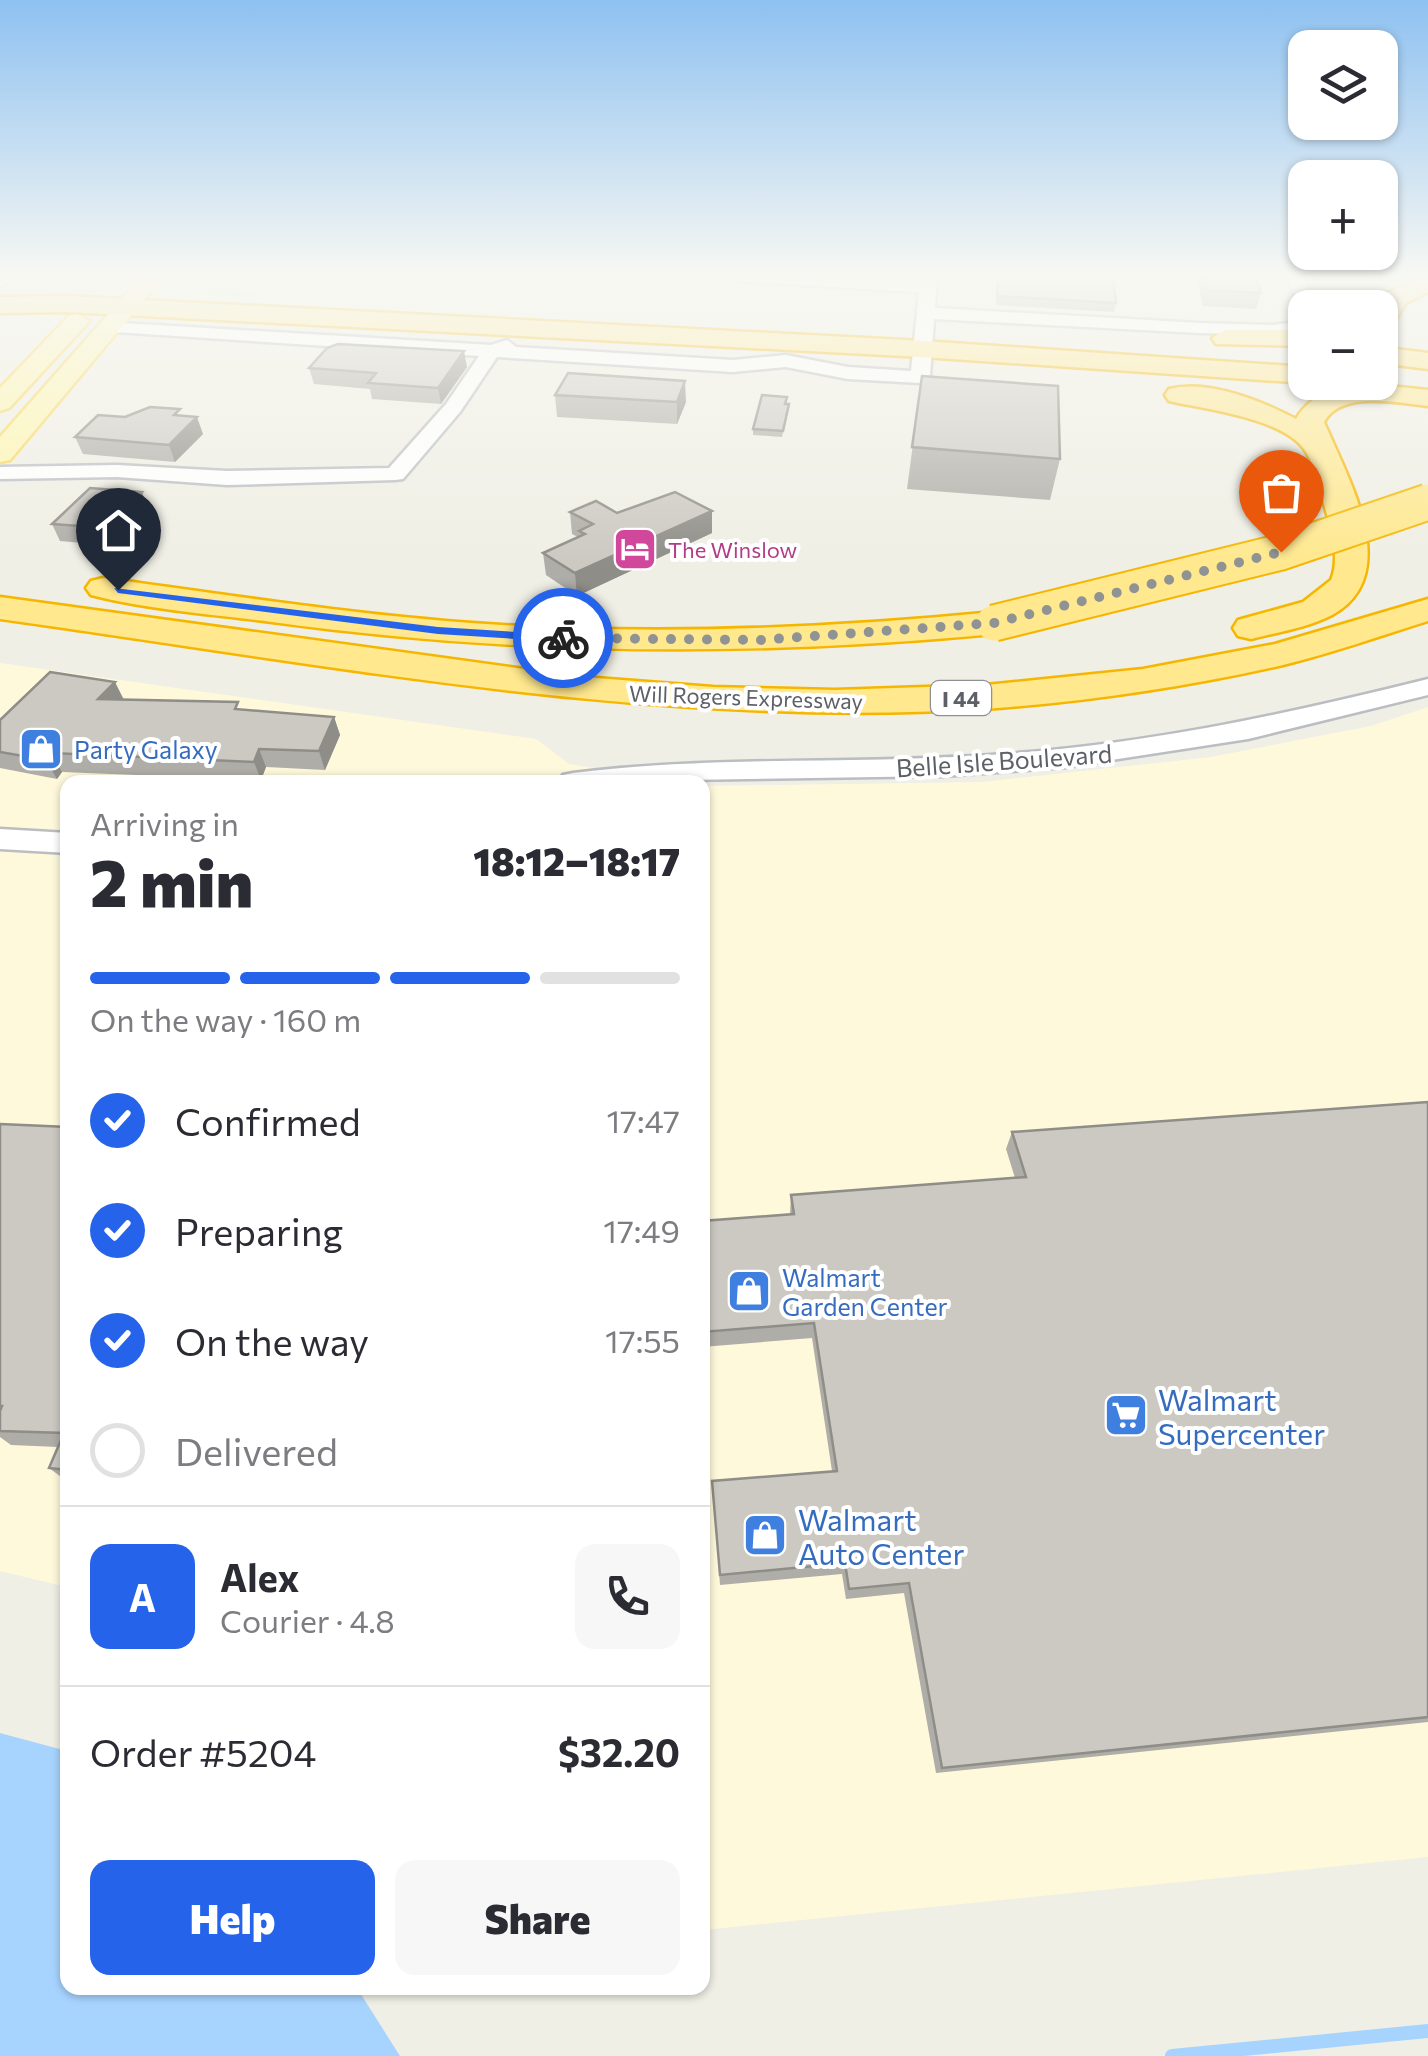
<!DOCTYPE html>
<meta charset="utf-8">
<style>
:root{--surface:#fff;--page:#f7f7f7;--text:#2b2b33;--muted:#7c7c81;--line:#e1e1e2;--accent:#2563eb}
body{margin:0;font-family:Commissioner,sans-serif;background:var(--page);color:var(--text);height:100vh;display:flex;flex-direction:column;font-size:38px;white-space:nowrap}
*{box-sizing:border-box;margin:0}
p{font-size:32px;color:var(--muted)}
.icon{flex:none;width:55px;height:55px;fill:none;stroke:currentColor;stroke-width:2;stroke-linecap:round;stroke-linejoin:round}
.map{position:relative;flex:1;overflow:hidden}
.panel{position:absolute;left:60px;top:775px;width:650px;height:1220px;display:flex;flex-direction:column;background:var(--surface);border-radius:20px;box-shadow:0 2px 8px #0004}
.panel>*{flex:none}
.buttons{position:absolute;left:1288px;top:30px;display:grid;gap:20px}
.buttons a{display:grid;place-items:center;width:110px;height:110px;border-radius:20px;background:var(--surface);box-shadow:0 2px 8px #0004;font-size:50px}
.pin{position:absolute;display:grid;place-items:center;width:85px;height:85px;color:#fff;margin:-102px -42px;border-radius:50% 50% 50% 0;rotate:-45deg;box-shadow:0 0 10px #0007}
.pin .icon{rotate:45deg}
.courier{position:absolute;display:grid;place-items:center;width:100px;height:100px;margin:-50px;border:8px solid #2563eb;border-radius:50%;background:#fff;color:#222;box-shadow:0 2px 12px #0007}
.head em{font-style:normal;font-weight:800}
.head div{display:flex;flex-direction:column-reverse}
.head{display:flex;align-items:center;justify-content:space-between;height:170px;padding:0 30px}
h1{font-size:65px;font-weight:800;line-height:75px}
.bar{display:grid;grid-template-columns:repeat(4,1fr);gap:15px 10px;align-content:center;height:120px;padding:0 30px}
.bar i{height:12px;border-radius:8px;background:var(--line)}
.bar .on{background:var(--accent)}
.bar p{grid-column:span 4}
.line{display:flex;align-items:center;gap:25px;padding:0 30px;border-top:2px solid var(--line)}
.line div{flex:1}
.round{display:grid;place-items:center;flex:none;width:105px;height:105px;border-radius:20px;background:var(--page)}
ol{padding:0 30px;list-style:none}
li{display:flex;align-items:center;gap:30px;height:110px}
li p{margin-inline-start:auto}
li .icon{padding:10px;border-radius:50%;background:var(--accent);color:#fff;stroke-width:4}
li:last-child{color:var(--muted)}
li i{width:55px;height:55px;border:5px solid var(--line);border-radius:50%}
.primary-button{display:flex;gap:20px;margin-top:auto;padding:20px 30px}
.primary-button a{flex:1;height:115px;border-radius:20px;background:var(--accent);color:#fff;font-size:40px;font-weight:800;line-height:115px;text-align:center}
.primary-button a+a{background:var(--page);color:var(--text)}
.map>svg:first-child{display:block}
</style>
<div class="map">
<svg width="1428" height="2056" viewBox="0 0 1428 2056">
<rect width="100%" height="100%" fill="#f0efe5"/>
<g fill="#fff9dc">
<path d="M0 663 536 739 569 764 682 782H68L67 1587 0 1571Z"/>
<path d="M1428 707V1857L703 1930 702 786 982 782 1211 757 1371 726Z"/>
</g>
<g fill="#c0eac3">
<path d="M26 276H110L99 286 87 288 0 292V284Z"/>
<path d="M162 276H207L256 296 162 293 154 289Z"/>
</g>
<path fill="#a7d4ff" d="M0 1733 67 1751 68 1988H357L400 2056H0Z"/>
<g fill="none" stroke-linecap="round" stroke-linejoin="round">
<path stroke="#a7d4ff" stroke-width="14" d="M1172 2056 1428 2031"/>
<g stroke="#babdc2" stroke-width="5">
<g id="minor">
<path d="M0 276H24L0 286Z"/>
<path d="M728 276 920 281 921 276H937L935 308 1200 323 1273 325 1305 321V331L1273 335 1200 333 934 319 930 377 920 383 848 379 786 367 733 372 497 357 460 412 403 479 395 480 227 485 117 477 0 479V467L117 465 227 471 389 468 446 404 479 356 100 331 97 327 106 322 491 345 507 340 516 347 733 360 786 355 848 367 911 371 919 292 736 281Z"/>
<path d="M1286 276H1302L1317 308H1305V313L1302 312Z"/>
<path d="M1428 679V695L1248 739 1066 767 943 776 558 782 563 775 573 773C716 755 860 765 1004 754 1148 744 1288 714 1428 679Z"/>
<path d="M0 829 68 833V853L0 849Z"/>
</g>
</g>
<g stroke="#fcd653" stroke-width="5">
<g id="major">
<path d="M142 276H164L10 460 0 462V437Z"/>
<path d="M77 314 89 321 85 326 9 408 0 411V388L69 316Z"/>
</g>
</g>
<g stroke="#f6b600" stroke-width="5">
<g id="highway">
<path d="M1428 276V292L1406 303 1389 330 1380 333 1378 308 1387 293Z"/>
<path d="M67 296 923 341 1305 367V382H1308L1305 383 923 357 67 312 0 313V297Z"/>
<path d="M1225 330H1305V346L1216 344 1212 338Z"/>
<path d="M1380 347 1428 353V369L1380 363Z"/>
<path d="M1380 385 1428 390V406C1398 403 1342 390 1324 422 1347 477 1405 575 1332 615 1307 628 1278 632 1251 639L1238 636 1233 628 1238 620 1303 602 1331 580C1340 558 1332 533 1326 511 1320 492 1316 468 1306 452 1286 418 1203 409 1169 401L1165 395 1169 389C1209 379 1261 401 1296 419 1314 388 1347 386 1380 385Z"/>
<path d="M103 578C236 596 368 617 502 625 666 635 830 628 994 612L1007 615 1012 623 1007 631 994 634C752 657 513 655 272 622 212 614 149 610 91 595L86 588 91 581Z"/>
<path d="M0 597 583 677 713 687 835 690 986 685 1143 669 1275 644 1428 599V621C1380 636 1332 653 1283 665 1186 687 1084 702 984 709 654 729 326 664 0 619Z"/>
</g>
</g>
<use href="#minor" fill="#fff" fill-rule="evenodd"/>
<use href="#major" fill="#fff6ac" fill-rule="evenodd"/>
<use href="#highway" fill="#ffe88e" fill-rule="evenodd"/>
<g stroke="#f6b600" stroke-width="39" stroke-linecap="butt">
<path id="highway-bridge" d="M994 623 1281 552 1428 502"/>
</g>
<use href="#highway-bridge" stroke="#ffe88e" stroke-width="35"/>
</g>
<g fill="#afada7">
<path d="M997 276H1113L1116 303 1114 312 996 305Z"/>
<path d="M1196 276H1255L1261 293 1256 309 1203 306Z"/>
<path d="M467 367 441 404 372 399 370 389 314 384 309 368Z"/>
<path d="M922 376 1060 459 1050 500 907 489Z"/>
<path d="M555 395 686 402 677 424 557 417Z"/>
<path d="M786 404 788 410 782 437 753 435V429Z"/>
<path d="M182 415 203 434 175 462 83 454 75 437 125 417Z"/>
<path d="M142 492 148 510 116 546 60 541 52 524Z"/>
<path d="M570 512 617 513 712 533 577 596 546 575 543 553 578 537 572 534Z"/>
<path d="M123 699 334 717 340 735 325 770 266 767 261 780 62 772 57 779 0 768V720Z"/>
<path d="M1428 1102V1722L936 1773 904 1593 846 1599 842 1574 720 1585 712 1481 832 1471 812 1338 702 1347V1221L790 1214 791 1195 1015 1178 1006 1149 1012 1132Z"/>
<path d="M0 1124 68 1127V1482L49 1468 58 1447 11 1445 0 1437Z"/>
</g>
<g fill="#8f8d88">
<path d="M464 351 467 367 441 404 438 388Z"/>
<path d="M685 381 686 402 677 424V402Z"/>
<path d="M197 417 203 434 175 462 169 445Z"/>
<path d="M142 492 148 510 116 546 108 528Z"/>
<path d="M712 511V533L577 596 575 573Z"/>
<path d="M115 682 124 700 98 699Z"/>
<path d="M334 717 340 735 325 770 319 751Z"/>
<path d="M259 749 266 767 261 780 254 762Z"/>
<path d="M52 753 62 772 57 779 46 760Z"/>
</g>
<g fill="#ccc9c2" stroke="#8f8d88" stroke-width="2.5">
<path d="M998 276H1113L1116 303 997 296Z"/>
<path d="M1204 276H1255L1261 293 1208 290Z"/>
<path d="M338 344 464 351 438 388 368 383 376 373 309 368 327 348Z"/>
<path d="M568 373 685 381 677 402 555 395Z"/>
<path d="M922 376 1058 386 1060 459 912 447Z"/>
<path d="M762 395 787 397 785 404H789L783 431 753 429Z"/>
<path d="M150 407 180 409 174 415 197 417 169 445 75 437 98 415 125 417Z"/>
<path d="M90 488 142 492 108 528 52 524Z"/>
<path d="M675 492 712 511 575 573 543 553 585 534 579 531 593 524 570 512 596 501 617 513Z"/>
<path d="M50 672 115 682 98 699 238 702 235 709 334 717 319 751 259 749 254 762 52 753 46 760 0 752V720Z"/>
<path d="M1428 1102V1717L942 1768 909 1583 849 1589 845 1563 720 1575 712 1481 837 1471 814 1323 702 1332V1221L794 1214 791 1195 1026 1177 1012 1132Z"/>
<path d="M0 1124 68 1127V1470L49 1468 64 1433 0 1431V1411L2 1406H0Z"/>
</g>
<linearGradient id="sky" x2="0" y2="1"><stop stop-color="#8ec1f1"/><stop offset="0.49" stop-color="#f8f8f3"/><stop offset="1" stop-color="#f8f8f3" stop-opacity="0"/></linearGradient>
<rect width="1428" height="563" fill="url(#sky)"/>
<path fill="#2563eb" d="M114 588 438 627 563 635 569 638 563 642 438 634 118 593Z"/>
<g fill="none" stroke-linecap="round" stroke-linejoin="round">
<path stroke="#909393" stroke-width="10" stroke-dasharray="0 18" d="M563 638 760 640 994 623 1281 552"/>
</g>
<defs>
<g id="hotel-square" transform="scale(2.25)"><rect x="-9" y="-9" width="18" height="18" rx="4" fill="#d1479c" stroke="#fff"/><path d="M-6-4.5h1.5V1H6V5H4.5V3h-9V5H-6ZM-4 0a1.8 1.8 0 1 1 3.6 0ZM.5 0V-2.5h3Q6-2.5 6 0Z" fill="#fff"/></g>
<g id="shop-square" transform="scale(2.25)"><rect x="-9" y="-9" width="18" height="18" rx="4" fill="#3f7fe0" stroke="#fff"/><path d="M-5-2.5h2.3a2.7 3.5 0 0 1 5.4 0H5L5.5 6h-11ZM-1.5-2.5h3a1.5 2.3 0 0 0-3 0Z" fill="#fff"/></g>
<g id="supermarket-square" transform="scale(2.25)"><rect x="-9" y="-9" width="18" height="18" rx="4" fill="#3f7fe0" stroke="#fff"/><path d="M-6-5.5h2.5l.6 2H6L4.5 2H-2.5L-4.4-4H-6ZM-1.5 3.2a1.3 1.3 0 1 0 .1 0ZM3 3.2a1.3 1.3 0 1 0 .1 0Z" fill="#fff"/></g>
</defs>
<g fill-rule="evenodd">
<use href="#hotel-square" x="635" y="549"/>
<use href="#shop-square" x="41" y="749"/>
<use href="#shop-square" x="749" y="1291"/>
<use href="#supermarket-square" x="1126" y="1415"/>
<use href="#shop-square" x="765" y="1535"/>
</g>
<g text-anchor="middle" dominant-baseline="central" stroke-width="8" stroke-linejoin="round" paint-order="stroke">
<g font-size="22" fill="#b23c85" stroke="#fff" text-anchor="start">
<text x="668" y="549">The Winslow</text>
</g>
<g font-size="22" fill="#5d6167" stroke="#fff">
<text transform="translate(746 697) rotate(2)">Will Rogers Expressway</text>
</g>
<rect fill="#fff" stroke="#8e9095" stroke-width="2.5" x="931" y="681" width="60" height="34" rx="8"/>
<g font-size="22" font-weight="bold" fill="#5d6167">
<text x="961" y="698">I 44</text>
</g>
<g font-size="25" fill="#366cbe" stroke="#fff" text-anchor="start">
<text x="74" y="749">Party Galaxy</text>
<text x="782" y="1277">Walmart<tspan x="782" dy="29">Garden Center</tspan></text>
</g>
<g font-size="25" fill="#5d6167" stroke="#fff">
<text transform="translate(1004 760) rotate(-4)">Belle Isle Boulevard</text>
</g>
<g font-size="30" fill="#366cbe" stroke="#fff" text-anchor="start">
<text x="1158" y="1398">Walmart<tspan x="1158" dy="34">Supercenter</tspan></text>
<text x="798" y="1518">Walmart<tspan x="798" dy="34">Auto Center</tspan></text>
</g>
</g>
</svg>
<div class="buttons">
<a><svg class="icon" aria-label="layers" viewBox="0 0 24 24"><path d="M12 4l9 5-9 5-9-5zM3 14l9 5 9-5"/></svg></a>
<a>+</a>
<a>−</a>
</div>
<div class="pin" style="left:1281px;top:552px;background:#ea580c"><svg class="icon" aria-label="bag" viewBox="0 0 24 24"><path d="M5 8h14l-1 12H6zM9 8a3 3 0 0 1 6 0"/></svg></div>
<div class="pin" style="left:118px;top:590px;background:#1f2937"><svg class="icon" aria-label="home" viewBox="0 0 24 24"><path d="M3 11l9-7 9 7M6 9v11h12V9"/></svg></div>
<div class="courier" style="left:563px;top:638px"><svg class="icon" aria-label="bike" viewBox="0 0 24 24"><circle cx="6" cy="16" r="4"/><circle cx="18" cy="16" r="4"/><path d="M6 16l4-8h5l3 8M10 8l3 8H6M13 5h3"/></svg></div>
<section class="panel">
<div class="head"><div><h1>2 min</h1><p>Arriving in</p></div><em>18:12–18:17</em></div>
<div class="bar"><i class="on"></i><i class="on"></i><i class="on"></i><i></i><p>On the way · 160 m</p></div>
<ol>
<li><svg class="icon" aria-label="check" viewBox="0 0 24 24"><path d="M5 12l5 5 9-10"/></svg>Confirmed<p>17:47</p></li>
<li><svg class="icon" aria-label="check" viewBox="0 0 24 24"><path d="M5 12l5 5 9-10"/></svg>Preparing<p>17:49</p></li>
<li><svg class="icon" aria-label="check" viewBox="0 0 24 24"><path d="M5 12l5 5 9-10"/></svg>On the way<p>17:55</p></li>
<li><i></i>Delivered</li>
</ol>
<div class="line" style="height:180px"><b class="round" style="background:var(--accent);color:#fff">A</b><div><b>Alex</b><p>Courier · 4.8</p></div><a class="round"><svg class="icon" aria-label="phone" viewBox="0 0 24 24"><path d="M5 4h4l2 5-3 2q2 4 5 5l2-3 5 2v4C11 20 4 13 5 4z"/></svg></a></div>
<div class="line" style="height:130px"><div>Order #5204</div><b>$32.20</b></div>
<div class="primary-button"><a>Help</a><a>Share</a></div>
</section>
</div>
